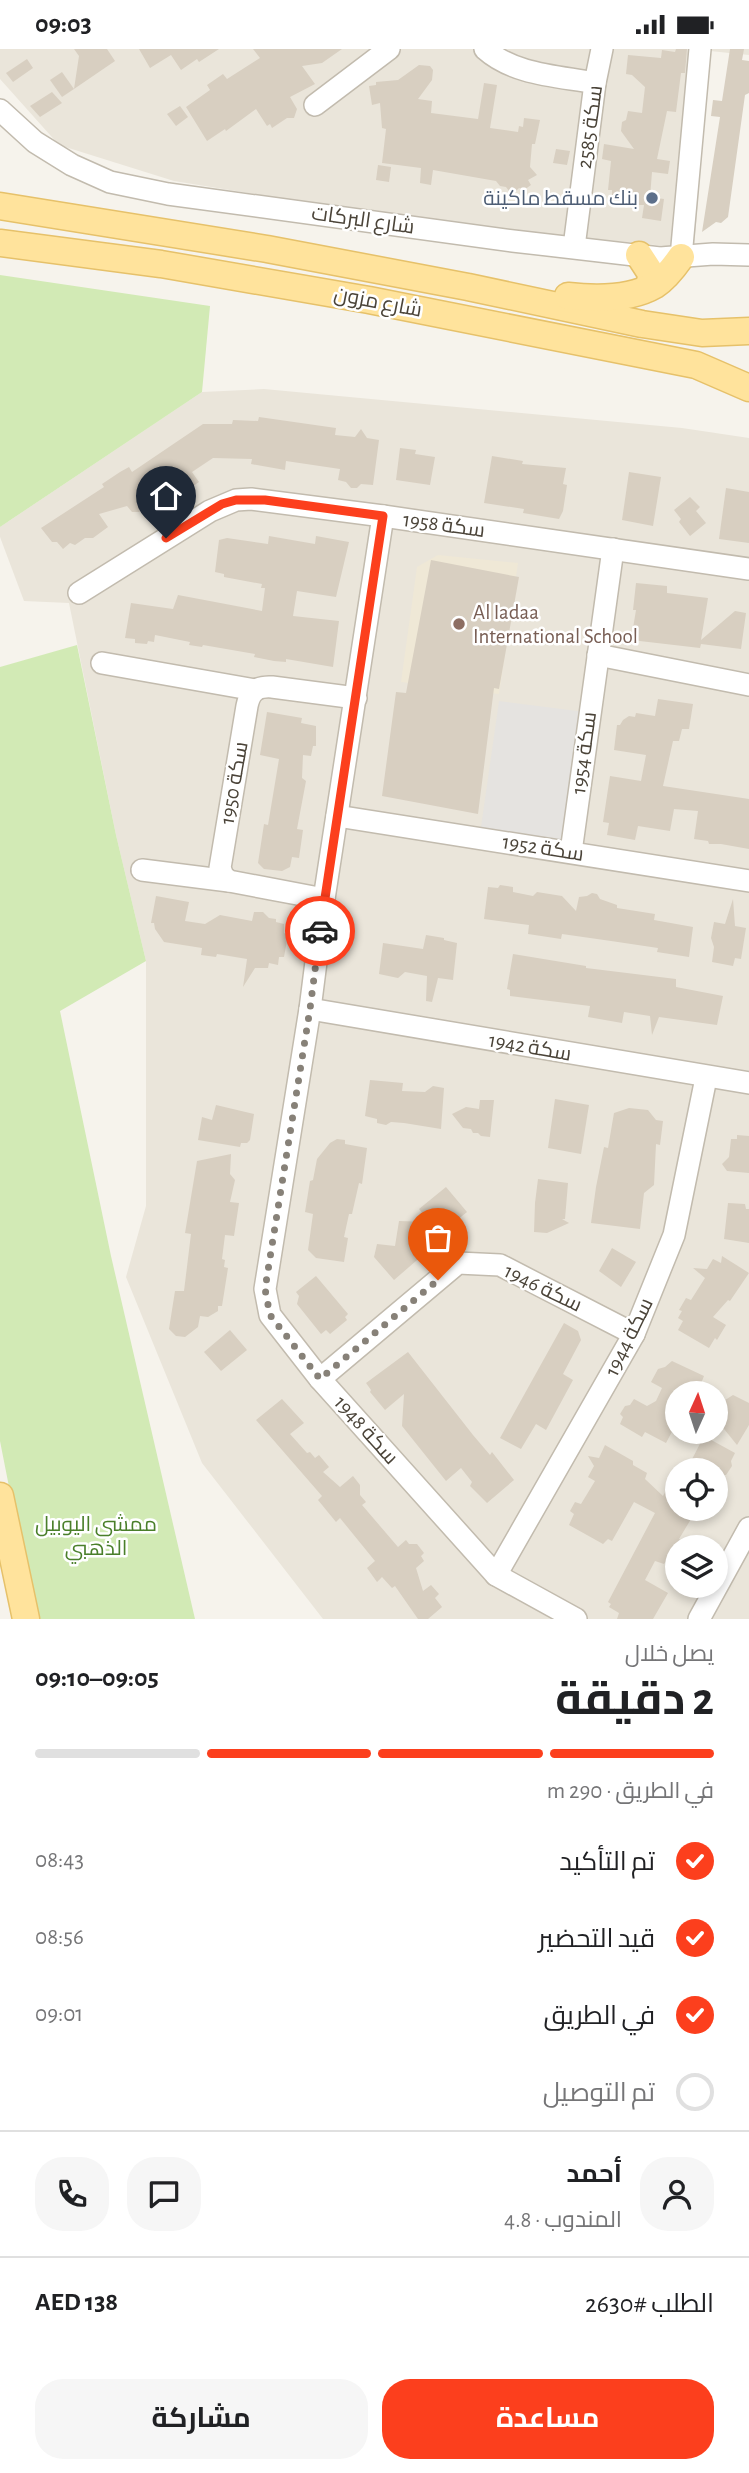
<!DOCTYPE html>
<html lang="ar">
<meta charset="utf-8">
<style>
:root{--surface:#fff;--page:#f6f6f6;--text:#202124;--muted:#757577;--line:#e0e0e0;--accent:#fc3f1d}
body{margin:0;font-family:"Alegreya Sans",Cairo,sans-serif;background:var(--page);color:var(--text);direction:rtl;height:100vh;display:flex;flex-direction:column;font-size:26px;white-space:nowrap}
*{box-sizing:border-box;margin:0}
p{font-size:23px;color:var(--muted)}
.icon{flex:none;width:38px;height:38px;fill:none;stroke:currentColor;stroke-width:2;stroke-linecap:round;stroke-linejoin:round}
.map{position:relative;height:1570px;overflow:hidden;direction:ltr}
.side{display:flex;flex-direction:column;background:var(--surface);flex:1}
.side>*{flex:none}
.needle{width:46px;rotate:3deg}
.tools{position:absolute;left:665px;top:1332px;display:grid;gap:14px}
.tools a{display:grid;place-items:center;width:63px;height:63px;border-radius:50%;background:var(--surface);box-shadow:0 4px 10px #0003;font-size:35px}
.pin{position:absolute;display:grid;place-items:center;width:60px;height:60px;color:#fff;margin:-72px -30px;border-radius:50% 50% 50% 0;rotate:-45deg;box-shadow:0 0 7px #0007}
.pin .icon{rotate:45deg}
.courier{position:absolute;display:grid;place-items:center;width:70px;height:70px;margin:-35px;border:5px solid #fc3f1d;border-radius:50%;background:#fff;color:#222;box-shadow:0 2px 9px #0007}
.summary em{font-style:normal;font-weight:700}
.summary div{display:flex;flex-direction:column-reverse}
.summary{display:flex;align-items:center;justify-content:space-between;height:119px;padding:0 35px}
h1{font-size:46px;font-weight:700;line-height:52px}
.bar{display:grid;grid-template-columns:repeat(4,1fr);gap:10px 7px;align-content:center;height:84px;padding:0 35px}
.bar i{height:9px;border-radius:5px;background:var(--line)}
.bar .current{background:var(--accent)}
.bar p{grid-column:span 4}
.line{display:flex;align-items:center;gap:18px;padding:0 35px;border-top:2px solid var(--line)}
.line div{flex:1}
.round{display:grid;place-items:center;flex:none;width:74px;height:74px;border-radius:28px;background:var(--page)}
ol{padding:0 35px;list-style:none}
li{display:flex;align-items:center;gap:21px;height:77px}
li p{margin-inline-start:auto}
li .icon{padding:7px;border-radius:50%;background:var(--accent);color:#fff;stroke-width:4}
li:last-child{color:var(--muted)}
li i{width:38px;height:38px;border:4px solid var(--line);border-radius:50%}
.cta{display:flex;gap:14px;margin-top:auto;padding:14px 35px}
.cta a{flex:1;height:80px;border-radius:28px;background:var(--accent);color:#fff;font-size:28px;font-weight:700;line-height:80px;text-align:center}
.cta a+a{background:var(--page);color:var(--text)}
.status{display:flex;justify-content:space-between;align-items:center;height:49px;padding:0 35px;background:var(--surface);direction:ltr}
.status svg{height:19px;fill:currentColor}
.map>svg:first-child{display:block}
</style>
<div class="status"><b>09:03</b><svg viewBox="0 0 49 12"><path d="M0 12V9h3v3zM5 12V6h3v6zM10 12V3h3v9zM15 12V0h3v12zM26 1h20v11H26zM47 4h2v5h-2z"/></svg></div>
<div class="map">
<svg width="749" height="1570" viewBox="0 0 749 1570">
<rect width="100%" height="100%" fill="#f6f3ec"/>
<g fill="#eae5da" fill-rule="evenodd">
<path d="M0 0H749V6L710 2 694 200 422 172 174 132 59 96 0 30Z"/>
<path d="M264 340 682 379 749 389V1570H323L202 1414 126 1228 146 1157V912L116 786 69 554 24 552 0 488V478L202 343ZM677 1344H716V1382H677ZM677 1421H716V1460H677ZM677 1498H716V1536H677Z"/>
</g>
<path fill="#efe8d6" d="M438 506 518 514 499 645 401 633 417 518Z"/>
<g fill="#d2eab5">
<path d="M0 226 210 257 202 343 0 478Z"/>
<path d="M77 596 116 786 146 912 60 962 111 1207 195 1570H35L0 1392V618Z"/>
</g>
<path fill="#e5e3e0" d="M499 652 585 663 568 799 480 785Z"/>
<g fill="#d8cfc1">
<path d="M74 0H107L115 12 74 40 79 7Z"/>
<path d="M139 0H219L199 13 197 10 181 21 171 6 150 19Z"/>
<path d="M253 0H342L322 14 302 17 315 35 290 48 297 60 294 69H287L272 79 270 75 267 77 256 60 226 82 225 80 207 92 186 58 210 41 207 36 223 25 227 30 260 9Z"/>
<path d="M676 0H687L685 24H681L676 63 667 62 657 110 670 112 668 125 652 123 650 148 664 150 661 172 642 169 644 156H633L626 152 614 153 612 150V141H608L611 112 602 110 604 95 634 100 621 82 622 73 626 71 628 62 642 64 645 38 632 26 626 25 628 6 661 9 662 1 675 3Z"/>
<path d="M730 0H744L742 11 749 12V44L745 46 728 168 721 174 716 173 702 183 720 68 711 67 713 51 722 52Z"/>
<path d="M27 10 33 19 13 33 6 24Z"/>
<path d="M419 16 430 17 433 21 432 31 418 50 432 52 431 64 478 70 484 34 497 36 490 79 518 83 519 77 523 78 524 69 540 71 535 95H532L530 118 537 126 528 131 531 136 524 141 519 139 512 146 506 138 500 137 496 132 433 121 431 136 420 134 421 119 382 114 386 80 382 79 380 54 372 56 369 37 376 36V33L398 31Z"/>
<path d="M62 23 74 40 62 48 50 31Z"/>
<path d="M52 43 62 54 40 68 30 57Z"/>
<path d="M180 57 188 68 176 77 167 65Z"/>
<path d="M556 100 570 102 567 116 553 114Z"/>
<path d="M378 116 391 118 389 133 376 131Z"/>
<path d="M259 368 336 379 335 386 355 388 361 380 367 389 379 391 373 436 361 435 357 439H351L346 433 338 431 340 420 286 412 285 421 251 415 252 410 213 409 192 423 199 433 168 454 162 446 139 463H132L127 457 99 465 108 478 93 489H85L75 496 70 494 63 500 57 493H52L41 479 104 438 102 435 120 423 129 418 132 423 203 375H232L233 371 258 372Z"/>
<path d="M400 399 416 401 415 405 435 408 430 436 396 431Z"/>
<path d="M492 407 523 412 522 415 566 419 563 435 567 436 563 462 559 470 523 464 524 460 484 454Z"/>
<path d="M629 423 661 428 653 477 622 471Z"/>
<path d="M726 439 749 443V494L719 490Z"/>
<path d="M690 448 700 458 696 462 706 474 690 487 679 473 681 470 674 461Z"/>
<path d="M269 487 315 495 316 487 349 493 336 548 297 542 293 567 339 572 333 618 286 610V613L274 612 254 608 255 605 203 596 202 598 189 596 190 593 155 586 154 593 148 592 147 595 135 594V590L125 589 131 554 173 560 178 546 262 562 265 539H261L262 535 224 528V525L215 523 219 491 227 489 268 495Z"/>
<path d="M431 511 519 528 499 640 494 639 478 765 382 747 396 643 406 644Z"/>
<path d="M636 534 667 537V544L708 549 701 591 735 562 746 564 741 600 701 595 700 599 631 591 636 561H633Z"/>
<path d="M658 650 693 655 689 680H682L679 692H673L663 737 749 750V800L721 795H709L708 792 694 790 698 762 674 760 670 782 638 777 635 791 607 786 609 774 603 773 610 727 641 732 646 706 614 701 617 676H620L623 671 629 667 635 668 636 664 655 667Z"/>
<path d="M267 663 302 669 301 674 316 677V697H313L311 707 303 706 302 729 306 732 297 780 303 781 299 809 292 808 290 818 282 822 264 820 258 814 264 775 268 776 279 710 260 706Z"/>
<path d="M500 836 513 838V843L533 847 537 843 562 847 576 862 579 848 587 847 592 844 597 845 600 850 617 856V859L655 865 654 871 693 878 689 908 657 903 658 899 611 892 562 885 561 890 528 885 529 876 484 870 488 838 498 839Z"/>
<path d="M156 847 189 853 185 872 205 875 220 866 252 872 254 863H263L269 869 276 870V873L284 875V884L288 886 284 908H279L278 916 269 914 268 919H255L243 938 247 910 217 905 216 908 201 906 202 899 164 893 155 880 154 874H151Z"/>
<path d="M733 850 735 877 746 879 741 910 735 909 733 917 712 913 714 898 711 889 714 873 725 875Z"/>
<path d="M426 886 444 889V891L457 894 453 931 438 929 432 953 426 952 427 927 405 923 398 929 379 925 383 894 423 900Z"/>
<path d="M513 905 586 917V919L676 930V938L723 947 717 976 659 968 652 986 650 967 624 963 622 974 588 968 590 957 510 947V941L507 940Z"/>
<path d="M370 1031 403 1034 402 1042 425 1043 433 1037 444 1039 441 1080 404 1074 391 1073 386 1076 377 1074V1070L365 1067Z"/>
<path d="M555 1050 589 1056 581 1105 548 1099Z"/>
<path d="M480 1051H494L490 1088 481 1087 478 1084H473L471 1080 463 1079 452 1065 466 1058 479 1060Z"/>
<path d="M216 1056 254 1065 250 1091 247 1094H241L240 1098 198 1091 202 1068 212 1071Z"/>
<path d="M629 1059 648 1061 656 1071 663 1072 660 1096 656 1095 654 1136 644 1144 640 1180 591 1174 596 1138 604 1098 608 1099 614 1064Z"/>
<path d="M737 1086 749 1087V1124L727 1122 722 1115 729 1108 731 1090H737Z"/>
<path d="M337 1090 345 1091V1095L367 1099 362 1135 359 1134 352 1165H349L344 1188 348 1189 344 1213 316 1209 308 1201 313 1165 305 1163 310 1132 313 1131 317 1110 330 1094Z"/>
<path d="M231 1105 230 1125 235 1131 230 1153 239 1154 234 1187 225 1186 222 1210 225 1211 224 1218 228 1219 222 1257H218V1262L208 1268 200 1267 198 1278 185 1288 176 1287 169 1280 175 1242H184L191 1185 185 1184 197 1112Z"/>
<path d="M538 1130 568 1134 565 1170H562L569 1174 547 1184 534 1183 535 1154Z"/>
<path d="M446 1138 467 1163 431 1192V1199L394 1231 374 1208 377 1195 395 1197 399 1172 430 1173 419 1160Z"/>
<path d="M728 1154 745 1155 746 1160H749V1194L724 1190Z"/>
<path d="M612 1199 636 1213 621 1238 599 1222Z"/>
<path d="M722 1207 749 1224 730 1252 728 1251 713 1268 726 1276 717 1291 715 1289 709 1299 678 1281 683 1272 678 1269 682 1262 679 1261 686 1249 691 1251 705 1229 693 1219 707 1220 713 1210 721 1214Z"/>
<path d="M316 1227 348 1265 345 1268 347 1271 330 1285 326 1281 321 1285 297 1255 299 1247 296 1243Z"/>
<path d="M564 1274 578 1282 581 1291 563 1325 573 1331 546 1381 536 1375 521 1400 500 1389Z"/>
<path d="M230 1281 247 1301 221 1322 204 1303Z"/>
<path d="M408 1303 473 1386 490 1406 492 1403 514 1431 487 1454 470 1437 472 1433 461 1419 446 1432 402 1377 404 1345 385 1361 370 1343 371 1341 366 1334Z"/>
<path d="M672 1312 704 1327 698 1342 694 1344H677V1373L666 1394 645 1383 642 1388 620 1375 623 1368 620 1365 625 1357 630 1356 634 1350 647 1357 656 1352 662 1339 651 1333 658 1320 665 1318Z"/>
<path d="M733 1346 749 1354V1376L737 1396 716 1370 722 1353Z"/>
<path d="M282 1350 304 1374 290 1385 307 1404 310 1403 315 1409 319 1406 329 1418 323 1423 340 1438 353 1427 360 1436V1446L366 1453 362 1456 398 1498 406 1491 409 1495H417L424 1504 421 1507 424 1512 416 1519 423 1542 431 1536 439 1545 435 1549 442 1558 428 1570H418L395 1537 392 1539 382 1528 377 1533 367 1519 375 1512 340 1469 336 1473 318 1451 322 1447 256 1371Z"/>
<path d="M704 1387 735 1404 731 1412 732 1417 726 1426 716 1425V1421H694L688 1418Z"/>
<path d="M605 1396 633 1412V1416L647 1424 645 1430 663 1447 677 1422V1460H697L679 1490 693 1498H676L664 1515 655 1512 645 1531 668 1544 653 1570H617L619 1564 609 1558 611 1555 608 1553 655 1464 634 1453 612 1492 608 1490 603 1495 569 1476 574 1465 570 1462 575 1453 581 1455 595 1432 588 1428 594 1417 588 1407 599 1409Z"/>
</g>
<g fill="none" stroke-linecap="round" stroke-linejoin="round">
<g stroke="#c2bbae" stroke-width="24">
<g id="minor">
<path d="M485 0C514 26 558 27 595 34"/>
<path d="M315 56 389 0"/>
<path d="M0 61 35 93 72 116 110 133 168 145 513 192 660 209 713 205 749 206"/>
<path d="M574 198 595 34 602 0"/>
<path d="M681 208 700 0"/>
<path d="M383 467 324 850 310 960 265 1240 270 1266 320 1330 496 1526 576 1570"/>
<path d="M79 544 210 462 236 451 251 450 383 467 749 520"/>
<path d="M598 606 749 636"/>
<path d="M102 614 255 641"/>
<path d="M337 767 749 832"/>
<path d="M571 803 613 500"/>
<path d="M142 821 229 832"/>
<path d="M324 850 229 832 223 827 220 819 247 657C250 642 257 637 272 638L356 649"/>
<path d="M310 960 749 1034"/>
<path d="M320 1330 458 1214 500 1216 634 1285"/>
<path d="M496 1526 634 1285 674 1186 706 1029"/>
<path d="M699 1570 749 1479"/>
</g>
</g>
<g stroke="#e6c16a" stroke-width="29">
<g id="major">
<path d="M0 157 267 200 468 238 642 275 702 284 749 282"/>
<path d="M0 194 161 215 369 251 696 316 749 339"/>
<path d="M639 206 652 226 648 239"/>
<path d="M568 247C595 250 631 250 655 236 666 229 674 218 681 208"/>
<path d="M0 1447 26 1570"/>
</g>
</g>
<use href="#minor" stroke="#fff" stroke-width="21"/>
<use href="#major" stroke="#ffe39c" stroke-width="26"/>
</g>
<g fill="none" stroke-linecap="round" stroke-linejoin="round">
<path stroke="#878178" stroke-width="7" stroke-dasharray="0 12.6" d="M320 882 310 960 265 1240 270 1266 320 1330 438 1231"/>
<path stroke="#fc3f1d" stroke-width="9" d="M166 489 222 455 236 451H265L383 467 320 882"/>
</g>
<circle fill="#5c6f8a" stroke="#fff" stroke-width="2.5" cx="652" cy="149" r="7"/>
<circle fill="#8d6e63" stroke="#fff" stroke-width="2.5" cx="459" cy="575" r="7"/>
<g text-anchor="middle" dominant-baseline="central" stroke-width="5" stroke-linejoin="round" paint-order="stroke">
<g font-size="21" fill="#4b4439" stroke="#fff">
<text transform="translate(590 78) rotate(-82)">سكة 2585</text>
<text transform="translate(363 171) rotate(8)">شارع البركات</text>
<text transform="translate(378 253) rotate(11)">شارع مزون</text>
<text transform="translate(444 476) rotate(8)">سكة 1958</text>
<text transform="translate(584 704) rotate(-82)">سكة 1954</text>
<text transform="translate(234 734) rotate(-80)">سكة 1950</text>
<text transform="translate(543 799) rotate(9)">سكة 1952</text>
<text transform="translate(530 998) rotate(10)">سكة 1942</text>
<text transform="translate(543 1239) rotate(26)">سكة 1946</text>
<text transform="translate(629 1288) rotate(-64)">سكة 1944</text>
<text transform="translate(366 1381) rotate(48)">سكة 1948</text>
</g>
<g font-size="21" fill="#4e5e75" stroke="#fff" text-anchor="end">
<text x="638" y="149">بنك مسقط ماكينة</text>
</g>
<g font-size="21" fill="#785e54" stroke="#fff" text-anchor="start">
<text x="473" y="563">Al Iadaa<tspan x="473" dy="24">International School</tspan></text>
</g>
<g font-size="21" fill="#4a7f2a" stroke="#fff">
<text x="96" y="1475">ممشى اليوبيل<tspan x="96" dy="24">الذهبي</tspan></text>
</g>
</g>
</svg>
<div class="tools">
<a><svg class="needle" viewBox="-14 -14 28 28"><path d="M0-13l5 13h-10z" fill="#e53935"/><path d="M0 13l5-13h-10z" fill="#757577"/></svg></a>
<a><svg class="icon" aria-label="locate" viewBox="0 0 24 24"><circle cx="12" cy="12" r="6"/><path d="M12 2v4M12 18v4M2 12h4M18 12h4"/></svg></a>
<a><svg class="icon" aria-label="layers" viewBox="0 0 24 24"><path d="M12 4l9 5-9 5-9-5zM3 14l9 5 9-5"/></svg></a>
</div>
<div class="pin" style="left:438px;top:1231px;background:#ea580c"><svg class="icon" aria-label="bag" viewBox="0 0 24 24"><path d="M5 8h14l-1 12H6zM9 8a3 3 0 0 1 6 0"/></svg></div>
<div class="pin" style="left:166px;top:489px;background:#1f2937"><svg class="icon" aria-label="home" viewBox="0 0 24 24"><path d="M3 11l9-7 9 7M6 9v11h12V9"/></svg></div>
<div class="courier" style="left:320px;top:882px"><svg class="icon" aria-label="car" viewBox="0 0 24 24"><path d="M5 17H2v-5l4-1 3-4h7l3 4 3 1v5h-3M9 17h6M6 11h13"/><circle cx="7" cy="17" r="2"/><circle cx="17" cy="17" r="2"/></svg></div>
</div>
<section class="side">
<div class="summary"><div><h1>2 دقيقة</h1><p>يصل خلال</p></div><em>09:05–09:10</em></div>
<div class="bar"><i class="current"></i><i class="current"></i><i class="current"></i><i></i><p>في الطريق · 290 m</p></div>
<ol>
<li><svg class="icon" aria-label="check" viewBox="0 0 24 24"><path d="M5 12l5 5 9-10"/></svg>تم التأكيد<p>08:43</p></li>
<li><svg class="icon" aria-label="check" viewBox="0 0 24 24"><path d="M5 12l5 5 9-10"/></svg>قيد التحضير<p>08:56</p></li>
<li><svg class="icon" aria-label="check" viewBox="0 0 24 24"><path d="M5 12l5 5 9-10"/></svg>في الطريق<p>09:01</p></li>
<li><i></i>تم التوصيل</li>
</ol>
<div class="line" style="height:126px"><a class="round"><svg class="icon" aria-label="person" viewBox="0 0 24 24"><circle cx="12" cy="8" r="4"/><path d="M4 21q1-7 8-7t8 7"/></svg></a><div><b>أحمد</b><p>المندوب · 4.8</p></div><a class="round"><svg class="icon" aria-label="chat" viewBox="0 0 24 24"><path d="M4 5h16v11H9l-5 4z"/></svg></a><a class="round"><svg class="icon" aria-label="phone" viewBox="0 0 24 24"><path d="M5 4h4l2 5-3 2q2 4 5 5l2-3 5 2v4C11 20 4 13 5 4z"/></svg></a></div>
<div class="line" style="height:91px"><div>الطلب #2630</div><b>AED 138</b></div>
<div class="cta"><a>مساعدة</a><a>مشاركة</a></div>
</section>
